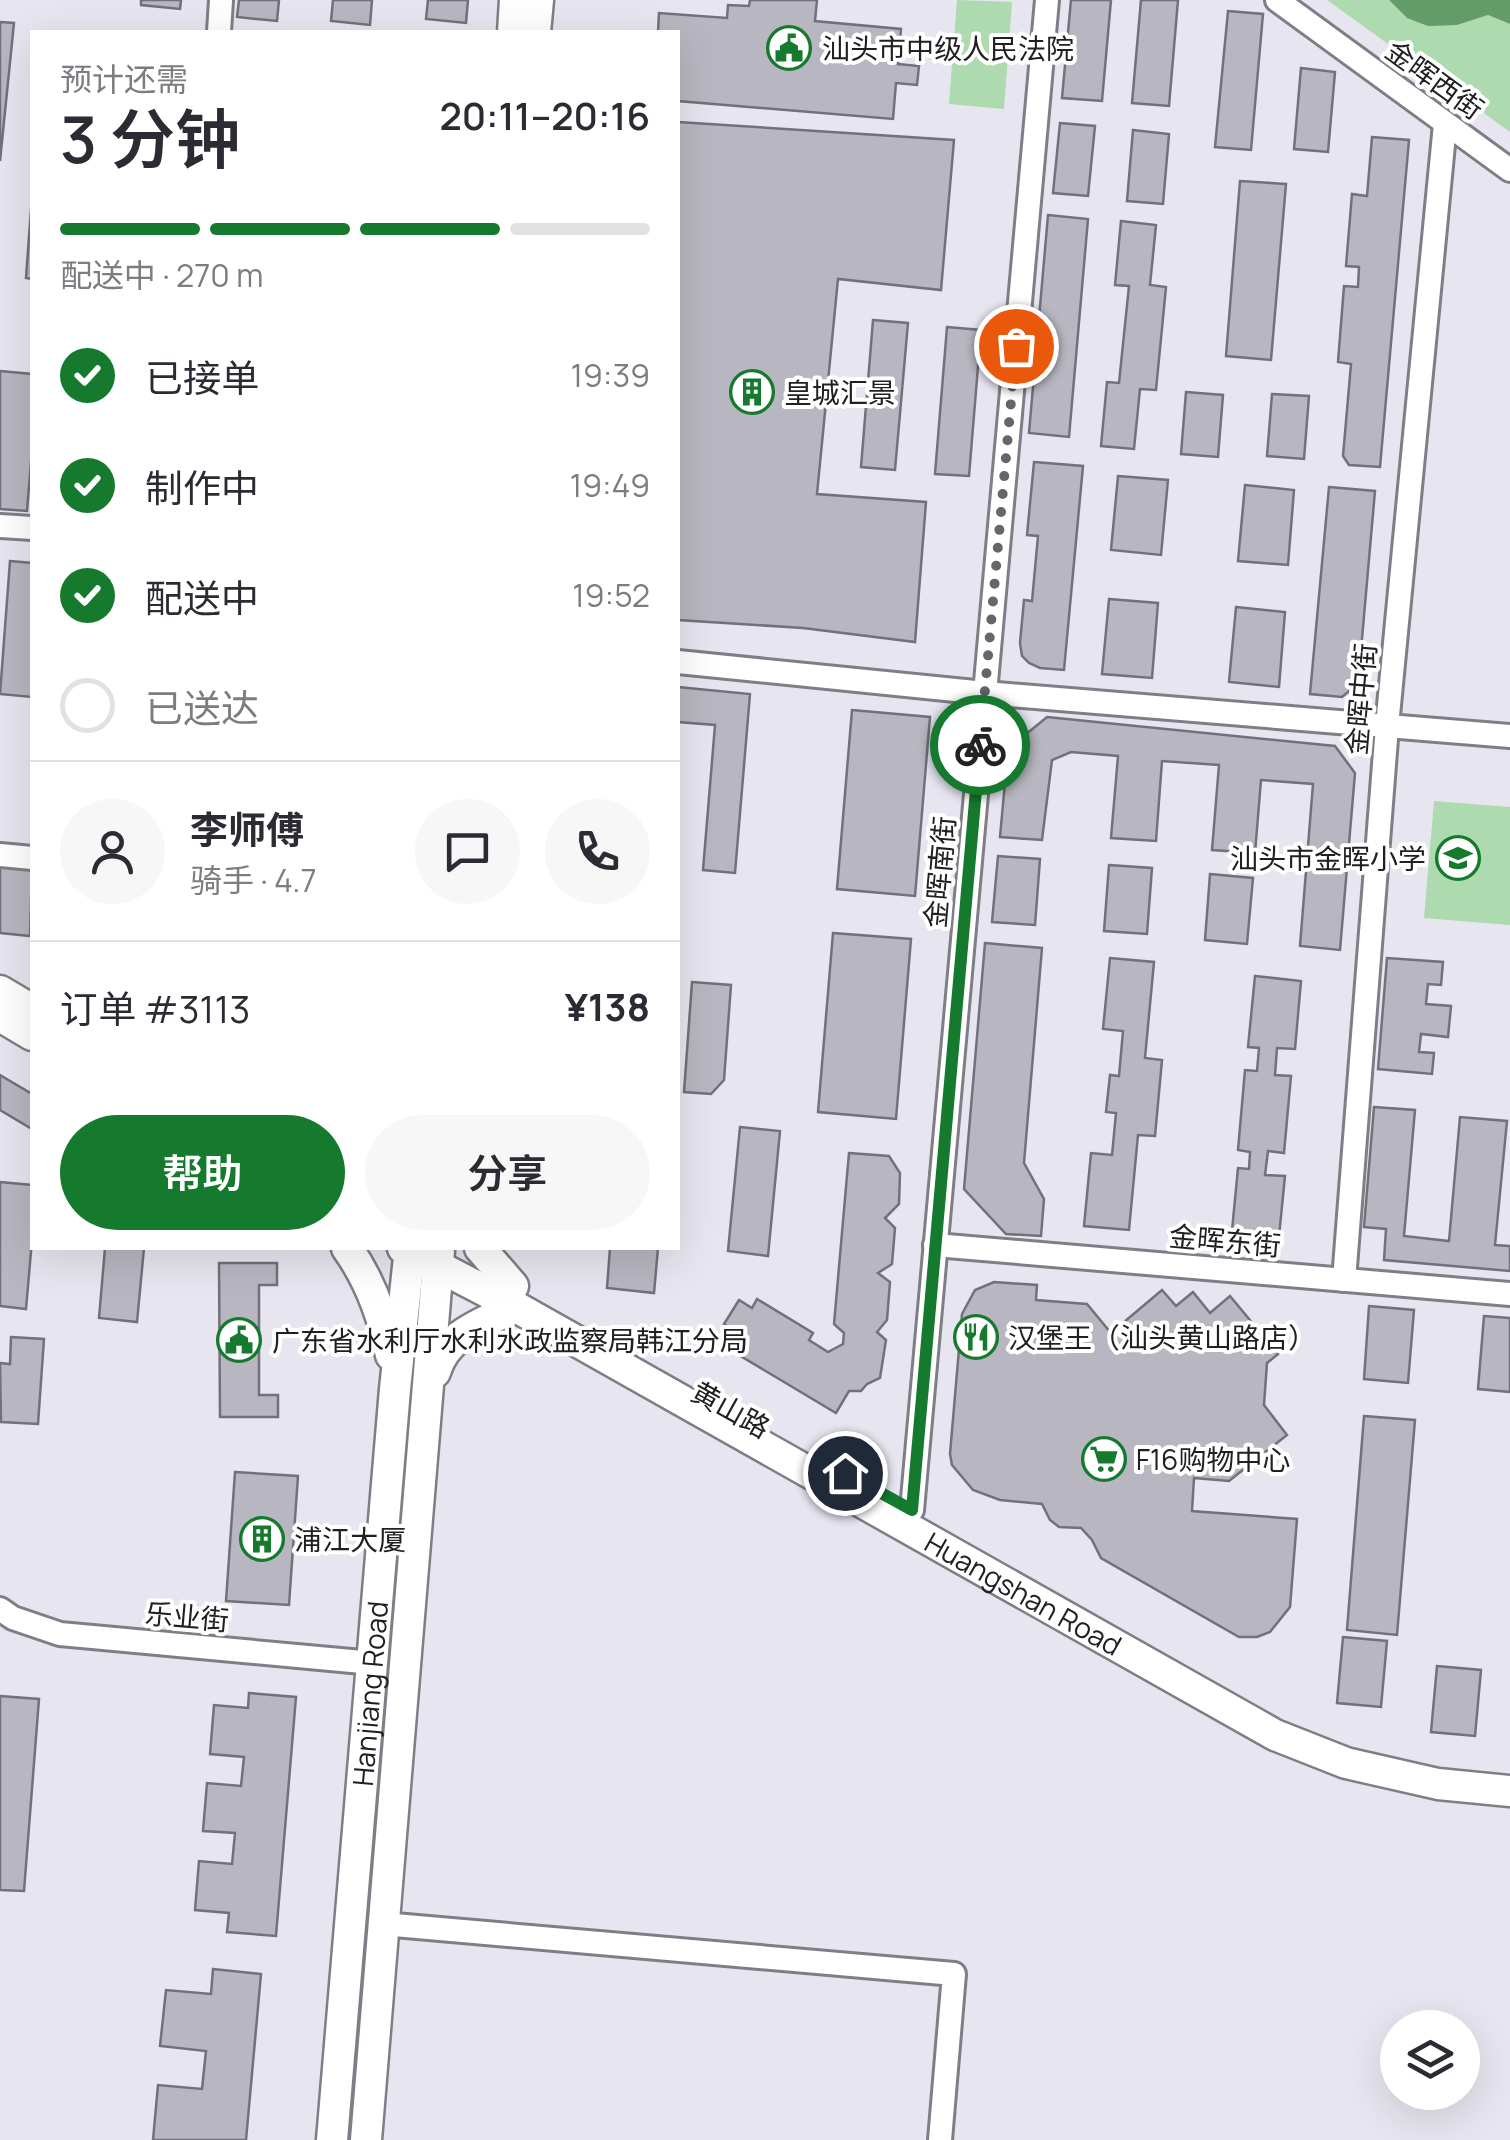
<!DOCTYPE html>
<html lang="zh">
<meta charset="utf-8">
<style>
:root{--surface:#fff;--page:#f7f7f7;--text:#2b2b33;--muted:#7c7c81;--line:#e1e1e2;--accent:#157a2d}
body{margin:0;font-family:Manrope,"Noto Sans SC",sans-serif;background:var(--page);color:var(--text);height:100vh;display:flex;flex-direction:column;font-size:38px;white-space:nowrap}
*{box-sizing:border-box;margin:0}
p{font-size:32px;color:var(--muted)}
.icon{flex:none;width:55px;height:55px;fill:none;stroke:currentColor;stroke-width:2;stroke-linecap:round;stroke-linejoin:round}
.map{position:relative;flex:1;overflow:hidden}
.drawer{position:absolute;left:30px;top:30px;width:650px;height:1220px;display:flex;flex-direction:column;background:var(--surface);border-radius:0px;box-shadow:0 10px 40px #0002}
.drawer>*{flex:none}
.tools{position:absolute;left:1380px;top:2010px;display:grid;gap:20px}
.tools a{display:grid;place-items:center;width:100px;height:100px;border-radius:50%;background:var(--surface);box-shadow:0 10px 40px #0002;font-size:50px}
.pin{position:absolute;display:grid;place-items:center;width:85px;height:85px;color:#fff;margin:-42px;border:5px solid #fff;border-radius:50%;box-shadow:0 2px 10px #0007}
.courier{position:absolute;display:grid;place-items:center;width:100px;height:100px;margin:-50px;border:8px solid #157a2d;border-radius:50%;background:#fff;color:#222;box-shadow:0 2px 12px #0007}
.head em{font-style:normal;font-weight:600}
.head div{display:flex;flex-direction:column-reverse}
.head{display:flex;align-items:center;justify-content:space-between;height:170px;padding:0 30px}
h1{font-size:65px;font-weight:600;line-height:75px}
.bar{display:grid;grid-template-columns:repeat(4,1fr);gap:15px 10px;align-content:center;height:120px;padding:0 30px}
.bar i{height:12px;border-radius:8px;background:var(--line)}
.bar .selected{background:var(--accent)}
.bar p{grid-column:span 4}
.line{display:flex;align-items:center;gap:25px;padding:0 30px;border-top:2px solid var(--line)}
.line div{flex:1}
.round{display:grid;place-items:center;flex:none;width:105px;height:105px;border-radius:52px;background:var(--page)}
ol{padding:0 30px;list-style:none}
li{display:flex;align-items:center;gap:30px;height:110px}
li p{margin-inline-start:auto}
li .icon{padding:10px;border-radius:50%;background:var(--accent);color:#fff;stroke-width:4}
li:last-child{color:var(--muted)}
li i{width:55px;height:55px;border:5px solid var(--line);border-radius:50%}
.primary-button{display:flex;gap:20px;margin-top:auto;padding:20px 30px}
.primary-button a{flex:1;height:115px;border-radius:60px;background:var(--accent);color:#fff;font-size:40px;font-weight:600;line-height:115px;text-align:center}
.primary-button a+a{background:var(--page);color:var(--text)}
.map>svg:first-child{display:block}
</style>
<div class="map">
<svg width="1510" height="2140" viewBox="0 0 1510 2140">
<rect width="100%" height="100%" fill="#e7e6f0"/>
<g fill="#addaaf">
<path d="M957 0 1012 2 1004 109 949 104Z"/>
<path d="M1327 0H1389L1407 18 1457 25 1488 15 1510 24V132Z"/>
<path d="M1434 801 1510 807V925L1424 918Z"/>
</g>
<path fill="#649c69" d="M1389 0H1510V24L1488 15 1457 25 1428 26 1407 18Z"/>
<g fill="#b8b7c1" stroke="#72717b" stroke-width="2.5">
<path d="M141 0H181L180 9 141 5Z"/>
<path d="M239 0H279L277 21 237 17Z"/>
<path d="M333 0H372L370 25 331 21Z"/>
<path d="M428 0H468L466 23 426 19Z"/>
<path d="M750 0H817L815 21 901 29 898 64 919 66 917 85 896 83 893 119 678 101V32H658L659 13 727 18 728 5 749 6Z"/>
<path d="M1071 0H1111L1102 101 1062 98Z"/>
<path d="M1141 0H1178L1169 106 1132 103Z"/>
<path d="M1228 11 1263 14 1251 150 1215 147Z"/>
<path d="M0 22 14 23 0 161Z"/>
<path d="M1301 68 1335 72 1328 152 1294 149Z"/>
<path d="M678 122 954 140 941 290 838 279 817 494 926 502 915 642 803 628 678 620Z"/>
<path d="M1060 123 1095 126 1088 196 1053 193Z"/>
<path d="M1133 130 1169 134 1163 204 1127 201Z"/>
<path d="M1372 137 1409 140 1380 467 1349 465 1343 456 1351 364 1338 362 1344 286 1358 287 1359 267 1346 266 1352 194 1367 196Z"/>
<path d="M1240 181 1286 184 1271 360 1226 356Z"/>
<path d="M31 210H32V279L26 278Z"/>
<path d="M1048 215 1088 219 1069 437 1029 433Z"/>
<path d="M1121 221 1156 225 1150 285 1166 287 1156 390 1140 389 1134 449 1101 446 1107 382 1119 383 1129 286 1115 285Z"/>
<path d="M873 320 908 323 895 470 861 467Z"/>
<path d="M947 327 981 330 969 476 935 474Z"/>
<path d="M0 371 32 374V450L27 511 0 509Z"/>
<path d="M1186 392 1223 395 1218 457 1181 454Z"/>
<path d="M1272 394 1309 396 1304 459 1267 456Z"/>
<path d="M1034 462 1083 466 1064 670 1040 668 1029 663 1022 656 1020 643 1024 600 1032 601 1038 536 1027 535Z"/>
<path d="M1118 476 1168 480 1161 555 1111 550Z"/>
<path d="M1245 485 1294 490 1288 565 1238 561Z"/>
<path d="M1329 487 1375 491 1358 684 1342 697 1310 694Z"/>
<path d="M10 561 32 563V697L0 694Z"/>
<path d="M1109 599 1158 603 1152 678 1102 674Z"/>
<path d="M1236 607 1285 612 1279 687 1229 682Z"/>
<path d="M678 687 750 694 735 873 703 870 715 725 678 722Z"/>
<path d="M852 710 930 717 915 896 837 889Z"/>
<path d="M1047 717 1335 746 1355 773 1340 950 1300 946 1313 784 1261 780 1255 853 1212 850 1219 765 1162 761 1156 841 1111 838 1118 756 1071 752 1052 760 1042 840 1000 837 1008 749Z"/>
<path d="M998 856 1040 859 1035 925 992 922Z"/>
<path d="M0 865 32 868 30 936 0 933Z"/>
<path d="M1109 865 1152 868 1147 934 1104 931Z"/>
<path d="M1210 874 1253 878 1247 944 1205 940Z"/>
<path d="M833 933 911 939 896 1119 818 1112Z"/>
<path d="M985 943 1042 948 1024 1163 1044 1199 1041 1236 1006 1234 964 1189Z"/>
<path d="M1110 958 1154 962 1145 1058 1162 1060 1155 1136 1138 1135 1129 1230 1084 1226 1091 1153 1112 1155 1116 1113 1106 1112 1110 1075 1119 1076 1123 1031 1103 1029Z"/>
<path d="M1387 958 1443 962 1441 985 1428 984 1426 1004 1451 1006 1448 1037 1421 1034 1419 1052 1434 1053 1432 1074 1378 1069Z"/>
<path d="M1255 976 1301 981 1295 1049 1277 1048 1275 1075 1291 1076 1284 1153 1268 1151 1265 1175 1285 1176 1278 1246 1231 1241 1238 1168 1249 1169 1250 1152 1238 1150 1245 1070 1257 1071 1259 1048 1248 1047Z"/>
<path d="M692 982 731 985 724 1080 711 1094 684 1092Z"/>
<path d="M0 1075 32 1094V1129L0 1110Z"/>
<path d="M1374 1107 1415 1110 1404 1236 1449 1241 1460 1117 1507 1121 1495 1245 1510 1246V1271L1384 1260 1386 1229 1364 1227Z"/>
<path d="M740 1127 780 1131 768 1256 728 1251Z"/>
<path d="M849 1153 889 1156 900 1173 899 1204 885 1218 895 1228 892 1264 878 1273 890 1282 887 1320 877 1332 886 1340 880 1378 867 1384 861 1391H849L836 1413 722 1345 731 1329 724 1324 739 1300 752 1308 757 1299 813 1333 809 1340 828 1352 843 1344 844 1333 834 1324Z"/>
<path d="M0 1182 32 1185V1240L26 1309 0 1306Z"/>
<path d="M105 1248H144L137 1322 99 1318Z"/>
<path d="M610 1248H658L654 1293 607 1288Z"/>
<path d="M219 1263H277V1285H259V1395H278V1417H220Z"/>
<path d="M994 1282 1037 1285 1036 1300 1087 1304 1111 1333 1162 1290 1176 1306 1193 1292 1210 1313 1230 1296 1278 1354 1267 1363 1264 1405 1287 1435 1229 1481 1194 1478 1192 1511 1297 1519 1290 1607 1270 1632 1257 1637H1239L1101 1558 1092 1540 1081 1528 1059 1527 1050 1520 1042 1504 1000 1500 973 1490 952 1465 950 1454 962 1314 975 1290Z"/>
<path d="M1369 1306 1414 1310 1408 1383 1364 1379Z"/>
<path d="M1484 1316 1510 1318V1392L1478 1389Z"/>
<path d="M11 1337 44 1339 38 1424 1 1422 0 1363 10 1364Z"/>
<path d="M1364 1416 1415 1420 1397 1635 1347 1630Z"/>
<path d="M235 1472 298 1476 289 1605 226 1601Z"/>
<path d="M1343 1637 1387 1641 1381 1707 1337 1703Z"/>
<path d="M1437 1666 1481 1670 1475 1736 1431 1732Z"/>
<path d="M249 1693 296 1697 276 1936 227 1932 229 1913 195 1910 199 1861 232 1864 235 1833 203 1831 207 1783 241 1786 244 1757 210 1754 214 1705 248 1708Z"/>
<path d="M0 1696 39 1699 24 1891 0 1890Z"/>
<path d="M213 1969 261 1974 246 2140H153L158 2085 202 2089 206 2051 160 2046 166 1990 211 1994Z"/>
</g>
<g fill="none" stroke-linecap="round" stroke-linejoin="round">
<g stroke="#7f7e87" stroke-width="28">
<g id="minor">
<path d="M1277 0 1510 170"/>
<path d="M219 32 221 0"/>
<path d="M0 526 32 528"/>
<path d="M678 662 985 693 1510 736"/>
<path d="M0 855 32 858"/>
<path d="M935 1245 1510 1294"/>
<path d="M1344 1280 1387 726 1445 124"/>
<path d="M912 1510 1047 0"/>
<path d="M0 1609 13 1618 60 1634 373 1663"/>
<path d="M383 1924 954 1974 940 2140"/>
</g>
</g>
<g stroke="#7f7e87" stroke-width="35">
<g id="tertiary">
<path d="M513 32 515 0"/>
<path d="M535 32 538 0"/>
<path d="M0 991 32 1010"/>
<path d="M0 1016 32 1035"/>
<path d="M347 1248C370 1280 383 1316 391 1355"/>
<path id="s1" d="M403 1248 516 1307 1275 1735 1346 1763 1438 1784 1510 1791"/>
<path d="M480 1248 513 1286"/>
<path d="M435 1372C446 1334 483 1323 516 1307"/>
<path id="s2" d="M332 2140 395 1389 410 1248"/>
<path d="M366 2140 439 1251"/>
</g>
</g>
<use href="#minor" stroke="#fff" stroke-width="22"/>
<use href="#tertiary" stroke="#fff" stroke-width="30"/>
</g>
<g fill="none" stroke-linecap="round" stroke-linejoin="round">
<path stroke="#66656b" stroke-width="10" stroke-dasharray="0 18" d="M980 745 1016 346"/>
<path stroke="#157a2d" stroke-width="12" d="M845 1473 912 1510 980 745"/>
</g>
<defs>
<g id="civic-ring" transform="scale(2.25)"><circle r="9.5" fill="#fff" stroke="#157a2d" stroke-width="1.5"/><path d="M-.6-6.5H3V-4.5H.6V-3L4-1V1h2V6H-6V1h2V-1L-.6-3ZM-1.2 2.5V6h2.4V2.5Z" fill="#157a2d"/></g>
<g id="building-ring" transform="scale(2.25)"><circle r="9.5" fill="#fff" stroke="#157a2d" stroke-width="1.5"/><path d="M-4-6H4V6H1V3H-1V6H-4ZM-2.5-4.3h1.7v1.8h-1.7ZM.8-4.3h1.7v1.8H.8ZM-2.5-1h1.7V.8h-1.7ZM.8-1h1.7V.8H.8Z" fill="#157a2d"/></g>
<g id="school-ring" transform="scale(2.25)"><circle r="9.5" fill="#fff" stroke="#157a2d" stroke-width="1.5"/><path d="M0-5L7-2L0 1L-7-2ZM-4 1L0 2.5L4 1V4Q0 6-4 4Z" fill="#157a2d"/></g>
<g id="restaurant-ring" transform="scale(2.25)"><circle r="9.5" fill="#fff" stroke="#157a2d" stroke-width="1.5"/><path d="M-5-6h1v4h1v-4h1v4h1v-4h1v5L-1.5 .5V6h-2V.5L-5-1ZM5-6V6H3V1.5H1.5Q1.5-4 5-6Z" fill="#157a2d"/></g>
<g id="supermarket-ring" transform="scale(2.25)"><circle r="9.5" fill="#fff" stroke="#157a2d" stroke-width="1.5"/><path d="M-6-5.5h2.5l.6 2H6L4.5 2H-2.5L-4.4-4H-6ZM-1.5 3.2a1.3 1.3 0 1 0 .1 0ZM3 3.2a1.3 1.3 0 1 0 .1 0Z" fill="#157a2d"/></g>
</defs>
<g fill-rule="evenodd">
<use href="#civic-ring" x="789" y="48"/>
<use href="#building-ring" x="752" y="392"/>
<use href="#school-ring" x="1458" y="858"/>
<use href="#restaurant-ring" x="976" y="1337"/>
<use href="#civic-ring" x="239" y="1340"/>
<use href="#supermarket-ring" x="1104" y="1459"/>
<use href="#building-ring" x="262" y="1539"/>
</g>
<g text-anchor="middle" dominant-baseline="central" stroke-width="8" stroke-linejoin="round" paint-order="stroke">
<g font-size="28" fill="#202023" stroke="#fff" text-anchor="start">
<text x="822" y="48">汕头市中级人民法院</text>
<text x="784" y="392">皇城汇景</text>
<text x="1426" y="858" text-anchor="end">汕头市金晖小学</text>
<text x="1008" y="1337">汉堡王（汕头黄山路店）</text>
<text x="272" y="1340">广东省水利厅水利水政监察局韩江分局</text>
<text x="1136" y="1459">F16购物中心</text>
<text x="294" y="1539">浦江大厦</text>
</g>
<g font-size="28" fill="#202023" stroke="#fff">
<text transform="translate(1435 79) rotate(36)">金晖西街</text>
<text transform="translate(1360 699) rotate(-85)">金晖中街</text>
<text transform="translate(939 872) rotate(-85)">金晖南街</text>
<text transform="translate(1225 1240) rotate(5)">金晖东街</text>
<text transform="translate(731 1409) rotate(29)">黄山路</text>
<text stroke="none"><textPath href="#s1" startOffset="710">Huangshan Road</textPath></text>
<text transform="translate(187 1616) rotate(5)">乐业街</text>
<text stroke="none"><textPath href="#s2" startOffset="448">Hanjiang Road</textPath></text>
</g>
</g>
</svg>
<div class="tools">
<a><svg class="icon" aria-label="layers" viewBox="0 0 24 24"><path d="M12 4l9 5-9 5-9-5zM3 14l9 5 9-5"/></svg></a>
</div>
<div class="pin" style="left:1016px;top:346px;background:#ea580c"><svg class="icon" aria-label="bag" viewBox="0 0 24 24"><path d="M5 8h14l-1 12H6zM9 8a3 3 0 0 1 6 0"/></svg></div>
<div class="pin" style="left:845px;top:1473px;background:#1f2937"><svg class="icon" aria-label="home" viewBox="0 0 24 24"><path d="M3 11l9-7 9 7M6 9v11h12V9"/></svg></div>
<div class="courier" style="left:980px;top:745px"><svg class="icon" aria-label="bike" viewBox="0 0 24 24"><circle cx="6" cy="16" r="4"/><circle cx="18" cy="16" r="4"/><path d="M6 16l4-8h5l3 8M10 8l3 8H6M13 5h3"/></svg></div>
<section class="drawer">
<div class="head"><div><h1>3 分钟</h1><p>预计还需</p></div><em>20:11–20:16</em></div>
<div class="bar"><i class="selected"></i><i class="selected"></i><i class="selected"></i><i></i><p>配送中 · 270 m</p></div>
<ol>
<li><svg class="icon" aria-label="check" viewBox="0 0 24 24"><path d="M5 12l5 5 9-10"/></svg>已接单<p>19:39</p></li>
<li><svg class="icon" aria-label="check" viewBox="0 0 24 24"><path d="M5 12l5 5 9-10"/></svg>制作中<p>19:49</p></li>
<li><svg class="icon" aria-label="check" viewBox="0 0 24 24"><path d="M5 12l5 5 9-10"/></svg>配送中<p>19:52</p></li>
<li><i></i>已送达</li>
</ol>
<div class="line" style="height:180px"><a class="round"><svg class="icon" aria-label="person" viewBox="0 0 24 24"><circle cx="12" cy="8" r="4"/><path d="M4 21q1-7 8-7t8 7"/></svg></a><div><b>李师傅</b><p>骑手 · 4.7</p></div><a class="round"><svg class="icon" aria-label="chat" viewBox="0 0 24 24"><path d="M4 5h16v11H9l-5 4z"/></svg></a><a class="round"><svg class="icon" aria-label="phone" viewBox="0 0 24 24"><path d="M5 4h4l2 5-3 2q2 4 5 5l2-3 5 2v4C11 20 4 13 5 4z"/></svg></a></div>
<div class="line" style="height:130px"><div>订单 #3113</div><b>¥138</b></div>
<div class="primary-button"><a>帮助</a><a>分享</a></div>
</section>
</div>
